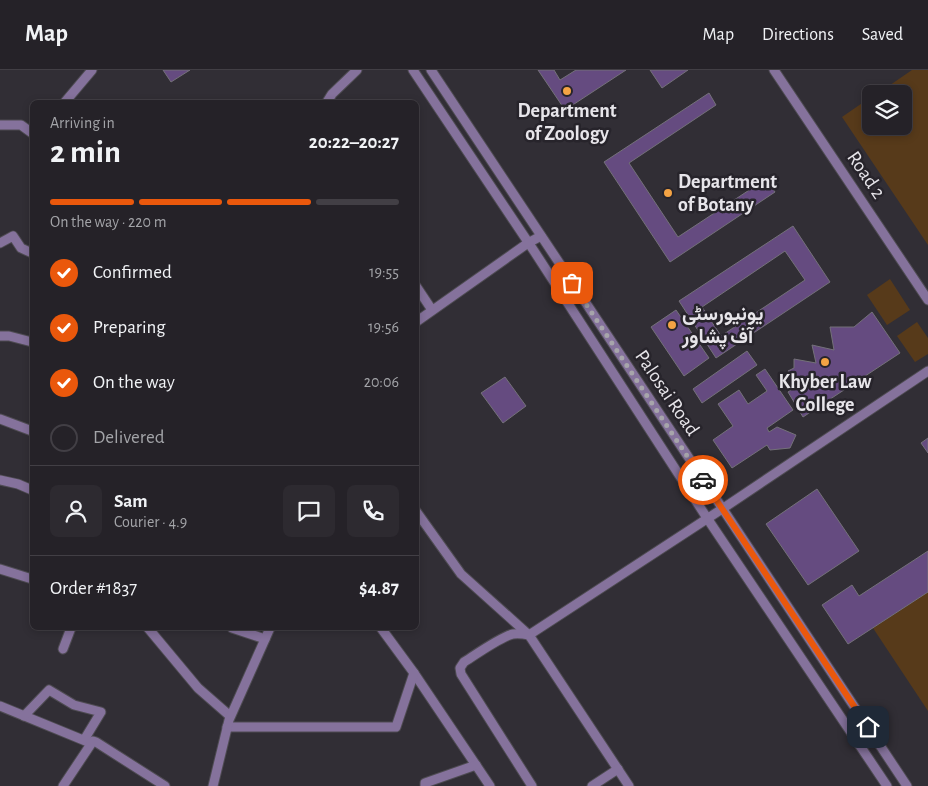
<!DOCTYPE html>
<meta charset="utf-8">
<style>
:root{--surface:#252228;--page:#2d2a30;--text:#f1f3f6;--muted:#a3a4a8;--line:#423f45;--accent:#ea580c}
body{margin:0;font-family:"Alegreya Sans",Vazirmatn,sans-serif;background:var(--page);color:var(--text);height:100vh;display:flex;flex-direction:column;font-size:19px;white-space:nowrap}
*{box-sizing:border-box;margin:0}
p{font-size:16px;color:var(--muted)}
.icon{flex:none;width:28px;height:28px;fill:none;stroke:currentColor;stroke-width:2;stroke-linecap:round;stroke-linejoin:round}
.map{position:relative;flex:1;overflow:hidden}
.side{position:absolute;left:30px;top:30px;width:389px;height:530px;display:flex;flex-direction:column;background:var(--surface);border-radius:8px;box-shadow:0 2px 8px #0003,0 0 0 1px var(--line)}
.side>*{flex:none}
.tools{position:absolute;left:862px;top:15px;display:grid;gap:10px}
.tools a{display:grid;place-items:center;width:50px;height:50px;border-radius:8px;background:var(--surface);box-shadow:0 2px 8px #0003,0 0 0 1px var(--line);font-size:25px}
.pin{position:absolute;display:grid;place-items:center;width:42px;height:42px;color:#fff;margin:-21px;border-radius:10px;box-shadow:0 2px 8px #0006}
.courier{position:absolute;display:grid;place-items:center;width:50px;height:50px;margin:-25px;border:4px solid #ea580c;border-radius:50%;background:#fff;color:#222;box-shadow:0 1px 6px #0007}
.overview em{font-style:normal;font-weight:600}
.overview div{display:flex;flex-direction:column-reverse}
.overview{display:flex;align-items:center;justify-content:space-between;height:85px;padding:0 20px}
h1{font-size:32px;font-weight:600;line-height:38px}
.bar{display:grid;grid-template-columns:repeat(4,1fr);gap:8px 5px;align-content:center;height:60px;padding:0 20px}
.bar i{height:6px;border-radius:4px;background:var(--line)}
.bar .selected{background:var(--accent)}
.bar p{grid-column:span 4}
.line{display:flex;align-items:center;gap:12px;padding:0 20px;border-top:1px solid var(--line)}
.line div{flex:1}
.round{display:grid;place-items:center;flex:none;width:52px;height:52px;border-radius:8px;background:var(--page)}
ol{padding:0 20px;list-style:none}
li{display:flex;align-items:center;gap:15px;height:55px}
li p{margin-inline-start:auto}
li .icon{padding:5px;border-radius:50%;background:var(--accent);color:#fff;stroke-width:4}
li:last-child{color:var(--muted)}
li i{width:28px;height:28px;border:2px solid var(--line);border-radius:50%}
header{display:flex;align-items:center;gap:30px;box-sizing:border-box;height:70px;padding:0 25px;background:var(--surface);border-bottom:1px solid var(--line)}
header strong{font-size:24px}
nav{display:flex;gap:28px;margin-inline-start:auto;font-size:18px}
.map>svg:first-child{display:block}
</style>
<header>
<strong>Map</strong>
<nav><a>Map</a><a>Directions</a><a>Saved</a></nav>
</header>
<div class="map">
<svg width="928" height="716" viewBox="0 0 928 716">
<rect width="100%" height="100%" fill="#312e35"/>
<g fill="#573a1a">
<path d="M912 0H928V175L842 47 871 27V56H904V24H877Z"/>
<path d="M890 209 910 240 887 255 867 225Z"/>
<path d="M917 252 928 268V284L915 292 897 266Z"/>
<path d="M928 522V641L873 558Z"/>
</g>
<g fill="#654b80" stroke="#747179" fill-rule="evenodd">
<path d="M163 0H190L171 12Z"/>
<path d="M538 0H554L560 10 576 0H626L565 40Z"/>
<path d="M650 0H688L662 18Z"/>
<path d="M709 23 716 35 629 93 678 167 766 109 775 122 670 192 604 92Z"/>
<path d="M793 156 830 212 716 288 679 231ZM785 181 805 210 721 266 702 237Z"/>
<path d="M676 240 709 288 684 306 651 257Z"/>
<path d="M872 242 900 283 803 347 788 322 798 315 788 301 794 298V289L816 293 812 275 834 280 830 257H854Z"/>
<path d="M747 281 757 295 702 333 693 319Z"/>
<path d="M765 299 793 340 767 358 769 362 777 357 796 365 790 378 770 380 767 375 732 398 713 370 733 356 718 334 739 320 748 334 767 321 756 305Z"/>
<path d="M505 307 526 336 503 353 481 323Z"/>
<path d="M928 368V383L921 373Z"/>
<path d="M817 419 859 481 808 515 766 454Z"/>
<path d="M928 481V522L848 574 822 535 852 515 859 526Z"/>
</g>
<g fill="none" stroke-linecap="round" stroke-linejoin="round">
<g stroke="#4e4b52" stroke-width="11">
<g id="minor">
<path d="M413 0 534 181 707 448 887 716"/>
<path d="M431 0 907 716"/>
<path d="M774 0 928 230"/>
<path d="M65 32 92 0"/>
<path d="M327 32 332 24 357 0"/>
<path d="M0 55H21L32 63"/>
<path d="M0 173 13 166 21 178 32 183"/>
<path d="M416 216 432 240"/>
<path d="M416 252 528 173 541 166"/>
<path d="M0 266H9L32 272"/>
<path d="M0 349 32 361"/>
<path d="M0 410 18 414 32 420"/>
<path d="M416 441 461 504 529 565 629 716"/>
<path d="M0 499 32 509"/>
<path d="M148 558 198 618 230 646"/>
<path d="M232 558 265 569"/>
<path d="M63 579 71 558"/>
<path d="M414 603 490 716"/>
<path d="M0 636 88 672"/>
<path d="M24 646 49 620 74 635 101 642 84 670"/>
<path d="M227 657H396L414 603 381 558"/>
<path d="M63 716 93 671 96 672 165 716"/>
<path d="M213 716 229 650 270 558"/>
<path d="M425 716V713L476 695"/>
<path d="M532 716 461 604 460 598 464 592C475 585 502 566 513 564 519 563 524 564 529 565L722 439 928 301"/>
<path d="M592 716 618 699"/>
</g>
</g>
<use href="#minor" stroke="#85729c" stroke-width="9"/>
</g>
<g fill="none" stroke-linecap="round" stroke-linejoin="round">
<path stroke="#a7a5ab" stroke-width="5" stroke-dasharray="0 9" d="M572 213 703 410"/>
<path stroke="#ea580c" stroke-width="6" d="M703 410 868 657"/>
</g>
<g fill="#f4a344" stroke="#27242b" stroke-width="2">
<circle cx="567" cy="21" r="5"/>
<circle cx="668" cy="123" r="5"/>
<circle cx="672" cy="255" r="5"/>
<circle cx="825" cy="292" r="5"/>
</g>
<g text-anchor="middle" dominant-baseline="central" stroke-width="5" stroke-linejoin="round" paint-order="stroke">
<g font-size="20" font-weight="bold" fill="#e7e5ea" stroke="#27242b">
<text x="567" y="41">Department<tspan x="567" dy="23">of Zoology</tspan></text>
<text x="678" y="112" text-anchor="start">Department<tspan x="678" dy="23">of Botany</tspan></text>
<text x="682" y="244" text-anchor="start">یونیورسٹی<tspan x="682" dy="23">آف پشاور</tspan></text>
<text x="825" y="312">Khyber Law<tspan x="825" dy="23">College</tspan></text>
</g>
<g font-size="20" fill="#e7e5ea" stroke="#27242b">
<text transform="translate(866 105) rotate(56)">Road 2</text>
<text transform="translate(667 323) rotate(56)">Palosai Road</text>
</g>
</g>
</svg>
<div class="tools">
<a><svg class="icon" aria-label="layers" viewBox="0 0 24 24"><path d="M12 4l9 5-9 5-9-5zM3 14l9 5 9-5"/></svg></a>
</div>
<div class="pin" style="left:572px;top:213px;background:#ea580c"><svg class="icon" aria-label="bag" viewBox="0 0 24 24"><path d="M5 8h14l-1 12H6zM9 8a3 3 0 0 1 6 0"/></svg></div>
<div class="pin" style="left:868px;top:657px;background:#1f2937"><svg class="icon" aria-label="home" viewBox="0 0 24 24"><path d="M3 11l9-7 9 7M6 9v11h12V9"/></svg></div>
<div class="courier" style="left:703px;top:410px"><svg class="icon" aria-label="car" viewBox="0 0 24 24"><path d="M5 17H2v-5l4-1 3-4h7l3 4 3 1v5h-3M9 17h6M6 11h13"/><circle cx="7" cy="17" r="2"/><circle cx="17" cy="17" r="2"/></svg></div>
<section class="side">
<div class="overview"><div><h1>2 min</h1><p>Arriving in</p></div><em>20:22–20:27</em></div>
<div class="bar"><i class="selected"></i><i class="selected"></i><i class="selected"></i><i></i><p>On the way · 220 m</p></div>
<ol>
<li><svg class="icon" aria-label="check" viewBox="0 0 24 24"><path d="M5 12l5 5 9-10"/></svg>Confirmed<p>19:55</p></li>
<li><svg class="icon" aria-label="check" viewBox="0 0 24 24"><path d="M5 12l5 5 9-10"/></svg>Preparing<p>19:56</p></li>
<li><svg class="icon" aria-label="check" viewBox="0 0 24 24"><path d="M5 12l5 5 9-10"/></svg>On the way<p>20:06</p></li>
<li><i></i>Delivered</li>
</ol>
<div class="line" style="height:90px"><a class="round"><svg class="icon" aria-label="person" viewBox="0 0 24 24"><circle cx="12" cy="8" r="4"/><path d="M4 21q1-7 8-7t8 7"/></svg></a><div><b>Sam</b><p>Courier · 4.9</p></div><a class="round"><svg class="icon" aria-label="chat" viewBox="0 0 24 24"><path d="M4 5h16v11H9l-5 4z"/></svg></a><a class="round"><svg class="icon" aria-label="phone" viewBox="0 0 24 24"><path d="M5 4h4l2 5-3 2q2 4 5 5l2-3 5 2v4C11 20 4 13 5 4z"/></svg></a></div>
<div class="line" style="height:65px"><div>Order #1837</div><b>$4.87</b></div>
</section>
</div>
